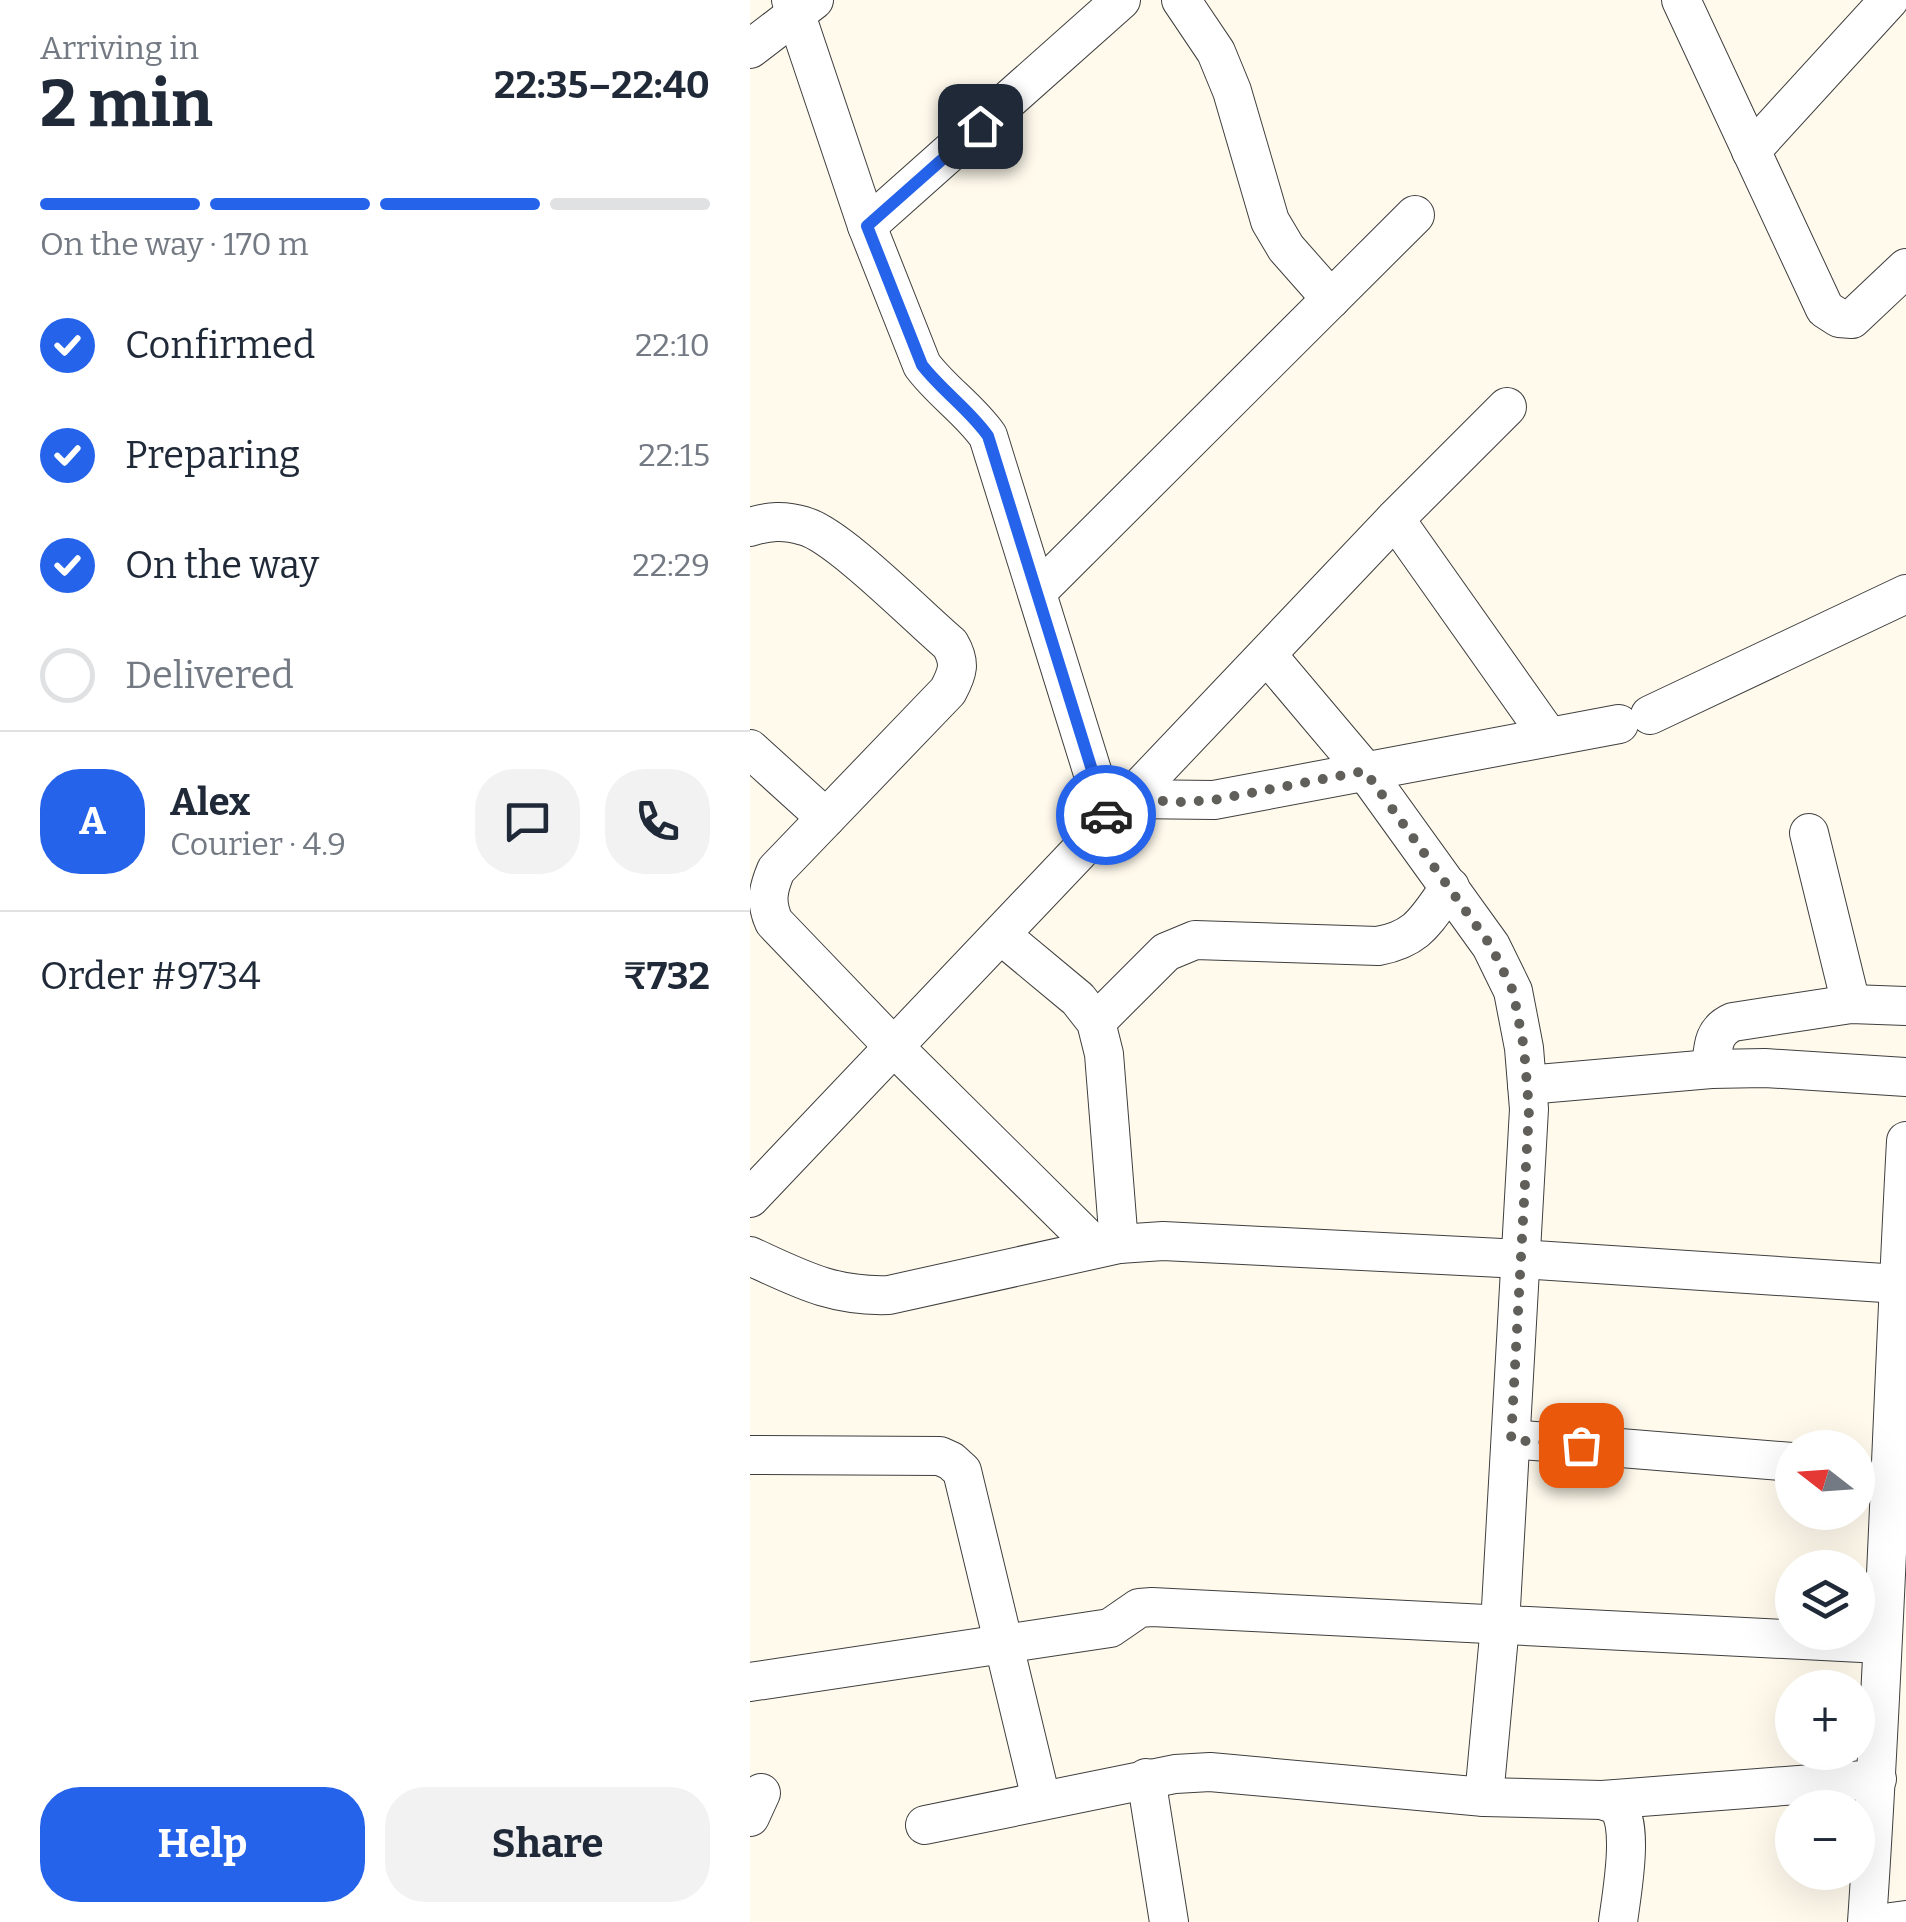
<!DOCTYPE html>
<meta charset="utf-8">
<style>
:root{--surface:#fff;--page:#f2f2f3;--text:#1f2937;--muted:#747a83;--line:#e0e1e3;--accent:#2563eb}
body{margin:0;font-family:Bitter,serif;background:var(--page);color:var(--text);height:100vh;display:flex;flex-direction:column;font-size:38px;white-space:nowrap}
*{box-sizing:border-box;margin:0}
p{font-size:32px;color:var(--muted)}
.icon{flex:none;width:55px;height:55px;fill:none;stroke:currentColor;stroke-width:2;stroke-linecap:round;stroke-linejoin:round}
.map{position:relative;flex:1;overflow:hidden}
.side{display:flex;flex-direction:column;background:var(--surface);width:750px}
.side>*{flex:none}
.needle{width:65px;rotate:287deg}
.controls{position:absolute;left:1025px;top:1430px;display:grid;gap:20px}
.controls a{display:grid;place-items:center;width:100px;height:100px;border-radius:50%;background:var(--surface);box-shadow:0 10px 40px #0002;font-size:50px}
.pin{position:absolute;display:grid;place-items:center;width:85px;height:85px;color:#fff;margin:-42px;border-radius:20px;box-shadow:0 5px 15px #0006}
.courier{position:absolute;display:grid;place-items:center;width:100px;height:100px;margin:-50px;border:8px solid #2563eb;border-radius:50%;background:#fff;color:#222;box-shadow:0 2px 12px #0007}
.head em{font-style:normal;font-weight:700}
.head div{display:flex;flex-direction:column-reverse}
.head{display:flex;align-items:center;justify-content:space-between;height:170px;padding:0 40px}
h1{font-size:65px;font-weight:700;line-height:75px}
.bar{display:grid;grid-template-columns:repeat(4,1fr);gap:15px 10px;align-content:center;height:120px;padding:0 40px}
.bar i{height:12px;border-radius:8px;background:var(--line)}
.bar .active{background:var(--accent)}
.bar p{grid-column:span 4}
.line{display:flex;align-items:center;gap:25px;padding:0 40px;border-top:2px solid var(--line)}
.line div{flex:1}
.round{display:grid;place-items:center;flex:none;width:105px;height:105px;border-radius:40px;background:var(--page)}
ol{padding:0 40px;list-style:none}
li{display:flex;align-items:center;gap:30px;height:110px}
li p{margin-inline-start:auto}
li .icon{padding:10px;border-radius:50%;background:var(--accent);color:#fff;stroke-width:4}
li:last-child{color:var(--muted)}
li i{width:55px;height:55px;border:5px solid var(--line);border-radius:50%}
.button{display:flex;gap:20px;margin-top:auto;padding:20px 40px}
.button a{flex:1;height:115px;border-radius:40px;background:var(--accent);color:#fff;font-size:40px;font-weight:700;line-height:115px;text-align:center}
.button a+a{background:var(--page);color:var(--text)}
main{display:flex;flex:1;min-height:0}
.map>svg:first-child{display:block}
</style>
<main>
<section class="side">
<div class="head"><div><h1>2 min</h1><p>Arriving in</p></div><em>22:35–22:40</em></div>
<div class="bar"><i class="active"></i><i class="active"></i><i class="active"></i><i></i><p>On the way · 170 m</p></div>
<ol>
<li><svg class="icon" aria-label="check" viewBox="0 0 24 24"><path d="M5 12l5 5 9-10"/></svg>Confirmed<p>22:10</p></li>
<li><svg class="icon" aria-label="check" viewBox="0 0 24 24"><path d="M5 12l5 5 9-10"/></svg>Preparing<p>22:15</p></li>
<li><svg class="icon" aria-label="check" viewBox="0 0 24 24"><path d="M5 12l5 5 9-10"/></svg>On the way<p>22:29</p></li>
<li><i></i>Delivered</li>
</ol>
<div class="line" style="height:180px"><b class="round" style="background:var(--accent);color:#fff">A</b><div><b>Alex</b><p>Courier · 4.9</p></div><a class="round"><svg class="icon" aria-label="chat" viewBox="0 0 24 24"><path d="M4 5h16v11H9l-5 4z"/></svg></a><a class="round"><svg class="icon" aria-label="phone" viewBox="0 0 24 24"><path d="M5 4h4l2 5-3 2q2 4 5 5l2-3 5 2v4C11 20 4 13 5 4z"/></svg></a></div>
<div class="line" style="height:130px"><div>Order #9734</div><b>₹732</b></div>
<div class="button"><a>Help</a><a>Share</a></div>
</section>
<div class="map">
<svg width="1156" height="1922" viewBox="0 0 1156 1922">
<rect width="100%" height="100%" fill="#fffaec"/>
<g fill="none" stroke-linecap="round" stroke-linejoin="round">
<g stroke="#3f3f3f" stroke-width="40">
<g id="minor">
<path d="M41 0 117 226 172 365C191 391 219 409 238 436L358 822"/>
<path d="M431 0 466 52 482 91 520 221 536 248 581 299"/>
<path d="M931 0 1075 309 1089 318 1102 319 1156 268"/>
<path d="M0 49 64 0"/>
<path d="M1001 151 1139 0"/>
<path d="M117 226 371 0"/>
<path d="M645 519 799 737"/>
<path d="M0 527C19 521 34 520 54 526 88 535 169 618 200 644 211 663 208 672 198 691L26 870C18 889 15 902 24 922L143 1046 347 1248"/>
<path d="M287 592 665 215"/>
<path d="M900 715 1156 594"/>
<path d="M0 749 76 818"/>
<path d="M380 799 464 800 869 724"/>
<path d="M1059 833 1101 1004"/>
<path d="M251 935 328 999 346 1022 354 1054 369 1244"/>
<path d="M346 1022 416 952 445 940 628 946C670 938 676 919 700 887"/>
<path d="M961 1069C963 1048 962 1031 983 1022L1101 1004 1156 1006"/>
<path d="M777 1085 961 1069 1015 1068 1156 1077"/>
<path d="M0 1198 645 519 757 407"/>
<path d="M0 1256C50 1279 83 1297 139 1295L369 1244 413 1241 771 1259 1149 1284"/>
<path d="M761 1439 1042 1462"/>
<path d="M0 1455 190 1456 201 1461 212 1471 291 1799"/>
<path d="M0 1682 360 1628 389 1608 402 1607 1131 1644"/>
<path d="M396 1778 419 1922"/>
<path d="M734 1797 852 1800C857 1802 863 1803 867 1807 885 1823 871 1898 868 1922"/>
<path d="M852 1800 1127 1779"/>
<path d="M0 1817 11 1793"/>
<path d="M175 1825 425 1774 460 1772 734 1797 750 1625 779 1109 774 1048 763 991 741 946 615 771 518 656"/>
<path d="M1117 1922C1135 1662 1142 1401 1156 1141"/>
<path d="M1141 1922 1156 1920"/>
</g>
</g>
<use href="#minor" stroke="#fff" stroke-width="38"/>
</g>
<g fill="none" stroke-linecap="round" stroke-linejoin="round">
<path stroke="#615f5a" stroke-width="10" stroke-dasharray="0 18" d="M356 815 358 822 380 799 432 802 464 800 615 771 741 946 763 991 774 1048 779 1110 761 1440 831 1445"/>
<path stroke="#2563eb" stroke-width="12" d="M230 126 117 226 172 365C192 391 219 409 238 436L356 815"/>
</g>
</svg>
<div class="controls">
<a><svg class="needle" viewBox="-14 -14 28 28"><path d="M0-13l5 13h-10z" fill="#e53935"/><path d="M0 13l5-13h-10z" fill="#747a83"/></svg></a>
<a><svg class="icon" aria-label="layers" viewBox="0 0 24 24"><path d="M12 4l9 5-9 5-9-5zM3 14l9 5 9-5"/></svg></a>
<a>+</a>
<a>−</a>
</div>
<div class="pin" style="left:831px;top:1445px;background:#ea580c"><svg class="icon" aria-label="bag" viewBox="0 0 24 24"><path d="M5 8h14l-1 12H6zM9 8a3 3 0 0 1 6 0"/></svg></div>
<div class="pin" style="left:230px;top:126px;background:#1f2937"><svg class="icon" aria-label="home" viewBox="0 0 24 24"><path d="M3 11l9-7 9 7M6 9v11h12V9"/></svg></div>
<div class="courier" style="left:356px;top:815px"><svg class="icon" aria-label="car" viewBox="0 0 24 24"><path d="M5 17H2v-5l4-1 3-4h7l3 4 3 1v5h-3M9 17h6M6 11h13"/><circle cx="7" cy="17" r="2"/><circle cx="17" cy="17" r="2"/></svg></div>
</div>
</main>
